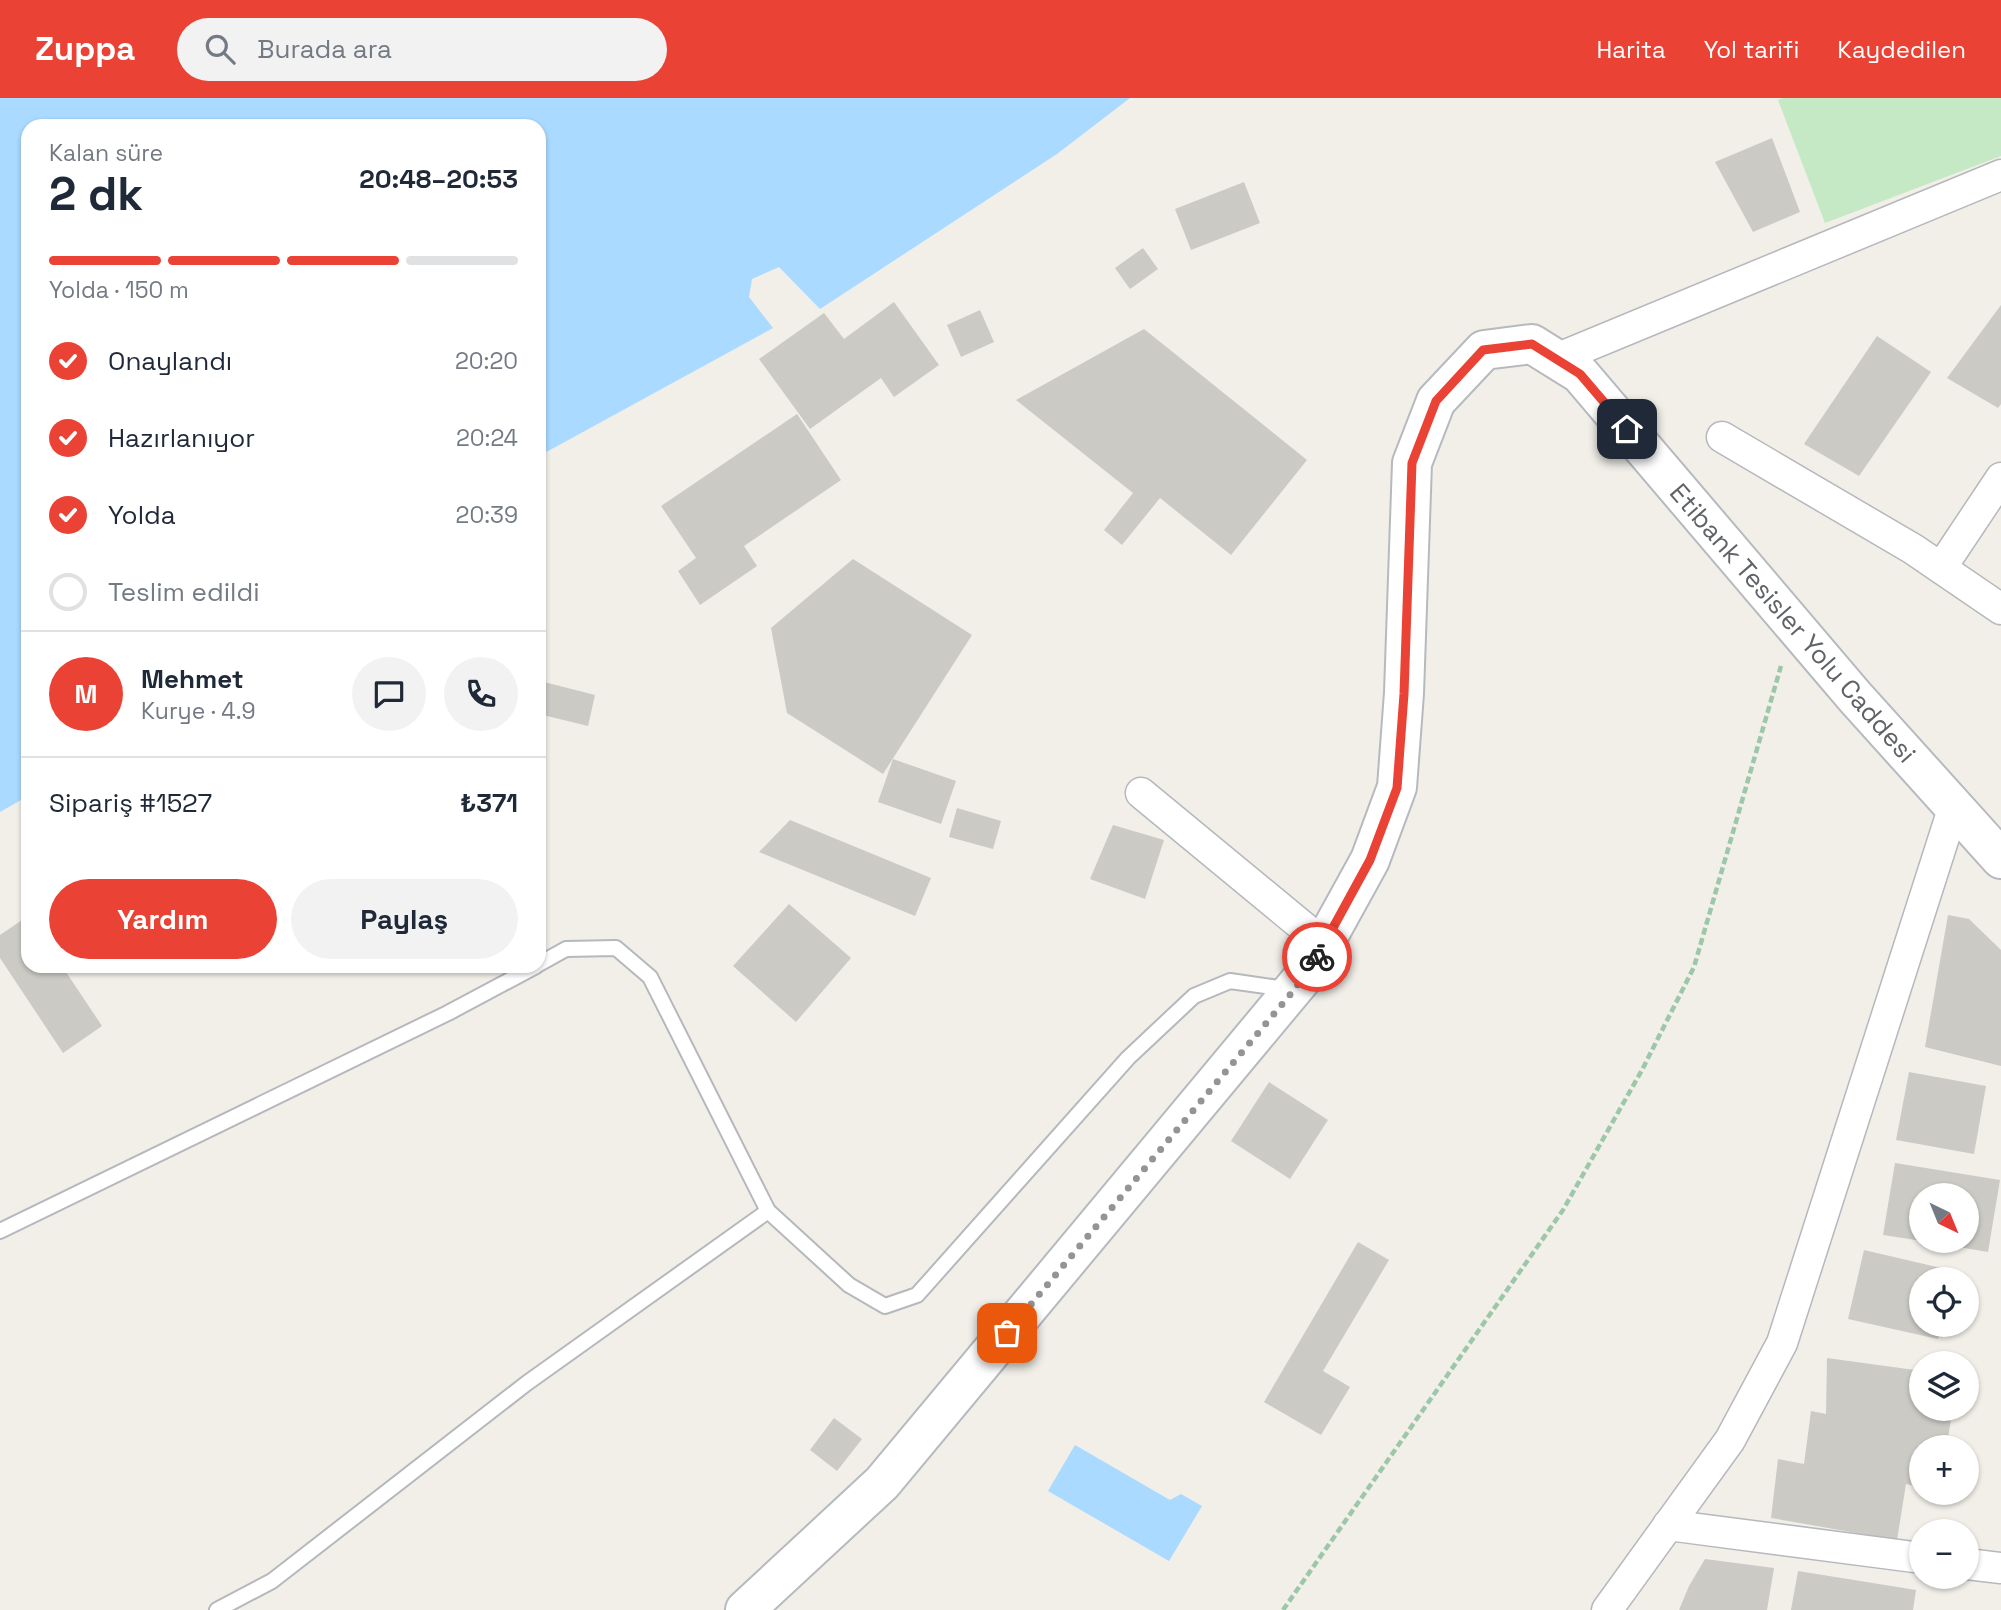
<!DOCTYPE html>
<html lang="tr">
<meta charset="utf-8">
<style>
:root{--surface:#fff;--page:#f2f2f3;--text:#1f2937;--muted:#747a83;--line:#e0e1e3;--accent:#ea4335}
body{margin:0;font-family:"Space Grotesk",sans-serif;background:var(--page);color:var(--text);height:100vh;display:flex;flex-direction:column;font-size:26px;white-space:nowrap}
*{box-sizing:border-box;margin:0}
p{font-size:23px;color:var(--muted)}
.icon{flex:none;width:38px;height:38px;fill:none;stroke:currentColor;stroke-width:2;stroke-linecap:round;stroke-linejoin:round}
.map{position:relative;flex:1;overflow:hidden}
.drawer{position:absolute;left:21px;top:21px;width:525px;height:854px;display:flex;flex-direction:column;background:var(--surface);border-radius:21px;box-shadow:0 2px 5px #0004}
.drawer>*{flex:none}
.needle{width:46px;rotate:137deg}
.controls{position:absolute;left:1909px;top:1085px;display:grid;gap:14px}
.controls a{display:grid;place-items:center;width:70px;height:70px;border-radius:50%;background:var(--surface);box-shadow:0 2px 5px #0004;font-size:35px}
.pin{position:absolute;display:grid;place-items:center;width:60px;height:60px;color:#fff;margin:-30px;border-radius:14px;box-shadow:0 4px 10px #0006}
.courier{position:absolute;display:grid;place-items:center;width:70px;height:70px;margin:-35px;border:5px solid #ea4335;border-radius:50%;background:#fff;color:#222;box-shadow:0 2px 9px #0007}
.summary em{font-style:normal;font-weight:700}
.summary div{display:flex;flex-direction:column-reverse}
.summary{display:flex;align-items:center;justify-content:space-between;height:119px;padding:0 28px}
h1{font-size:46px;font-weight:700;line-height:52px}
.bar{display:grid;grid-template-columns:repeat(4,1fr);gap:10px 7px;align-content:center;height:84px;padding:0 28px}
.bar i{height:9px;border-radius:5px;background:var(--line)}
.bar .active{background:var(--accent)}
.bar p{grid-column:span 4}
.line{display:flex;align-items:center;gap:18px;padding:0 28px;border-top:2px solid var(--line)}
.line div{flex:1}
.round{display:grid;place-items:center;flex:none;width:74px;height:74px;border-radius:37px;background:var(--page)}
ol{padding:0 28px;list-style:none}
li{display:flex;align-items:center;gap:21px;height:77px}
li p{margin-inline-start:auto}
li .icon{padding:7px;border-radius:50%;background:var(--accent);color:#fff;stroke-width:4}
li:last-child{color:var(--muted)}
li i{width:38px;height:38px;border:4px solid var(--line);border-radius:50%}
.primary-button{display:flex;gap:14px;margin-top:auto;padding:14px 28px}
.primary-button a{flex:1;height:80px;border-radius:42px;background:var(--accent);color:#fff;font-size:28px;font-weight:700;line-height:80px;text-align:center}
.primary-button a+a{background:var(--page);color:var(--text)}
header{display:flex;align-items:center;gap:42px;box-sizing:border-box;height:98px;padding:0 35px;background:var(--accent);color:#fff}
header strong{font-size:33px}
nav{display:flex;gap:38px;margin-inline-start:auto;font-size:24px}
.search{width:490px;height:63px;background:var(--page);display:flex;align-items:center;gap:18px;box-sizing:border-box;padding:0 24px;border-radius:38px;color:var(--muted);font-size:26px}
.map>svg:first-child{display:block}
</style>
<header>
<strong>Zuppa</strong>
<div class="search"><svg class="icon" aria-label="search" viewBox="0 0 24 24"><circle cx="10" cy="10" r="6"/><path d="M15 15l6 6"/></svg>Burada ara</div>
<nav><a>Harita</a><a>Yol tarifi</a><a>Kaydedilen</a></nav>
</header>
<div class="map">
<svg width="2001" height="1512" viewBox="0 0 2001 1512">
<rect width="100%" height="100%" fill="#f1efe8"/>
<path fill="#c5e8c5" d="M1783 0H2001V58L1825 125 1778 2Z"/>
<g fill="#aadaff">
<path d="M0 0H1130L1057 56 820 211 779 169 752 181 749 199 773 230 539 358V28H28V698L0 714Z"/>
<path d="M1075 1347 1170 1402 1181 1396 1202 1408 1169 1463 1048 1393Z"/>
</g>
<g fill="#cccac5">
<path d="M1772 40 1800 114 1753 134 1715 64Z"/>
<path d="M1244 84 1260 125 1191 152 1175 111Z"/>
<path d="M1143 150 1158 171 1130 191 1115 170Z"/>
<path d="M894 204 939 267 894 299 881 280 810 331 759 261 824 215 844 241Z"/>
<path d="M2001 207V306L1998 310 1947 280Z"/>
<path d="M980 212 994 244 961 259 947 227Z"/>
<path d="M1144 231 1307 362 1231 457 1160 400 1122 447 1104 432 1133 395 1016 302Z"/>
<path d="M1877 238 1931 274 1859 378 1804 346Z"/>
<path d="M797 316 841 382 744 448 757 468 700 507 678 473 696 460 661 408Z"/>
<path d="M853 461 972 537 883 676 787 615 771 530Z"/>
<path d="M544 584 595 597 588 628 539 616V603Z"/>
<path d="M893 661 956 683 941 726 878 704Z"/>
<path d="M957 710 1001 723 993 751 949 739Z"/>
<path d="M790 722 931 780 915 818 759 754Z"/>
<path d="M1113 727 1164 742 1145 801 1090 781Z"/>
<path d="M789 806 851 860 796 924 733 868Z"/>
<path d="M1948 817 1969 821 2001 852V968L1925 949Z"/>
<path d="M28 818V868H62L102 928 63 955 0 860V837Z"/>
<path d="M1909 974 1986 988 1974 1056 1896 1042Z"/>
<path d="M1269 984 1328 1022 1290 1081 1231 1043Z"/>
<path d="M1895 1065 2000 1082 1988 1154 1929 1144 1967 1143V1097H1922V1143L1883 1137Z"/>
<path d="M1358 1144 1389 1162 1323 1273 1350 1289 1321 1337 1264 1304Z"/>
<path d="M1864 1152 1954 1173 1952 1181H1922V1227H1942L1938 1241 1848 1221Z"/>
<path d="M1827 1260 1922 1273V1311H1947L1952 1315 1948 1340 1935 1338 1934 1349H1922V1389L1906 1386 1897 1442 1771 1420 1778 1361 1804 1366 1811 1313 1826 1316Z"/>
<path d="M834 1320 862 1341 837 1373 810 1352Z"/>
<path d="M1705 1461 1774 1470 1767 1512H1679L1689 1488Z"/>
<path d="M1798 1473 1916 1492 1913 1512H1791Z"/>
</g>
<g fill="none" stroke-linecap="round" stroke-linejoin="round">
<g stroke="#b5b8bc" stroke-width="18">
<g id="lane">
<path d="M539 866 566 851 616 850 650 879 768 1113 849 1187 885 1208 917 1197 1128 960 1194 898 1230 883 1286 891"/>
<path d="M0 1133 448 915 536 868"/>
<path d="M217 1512 272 1483 527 1285 768 1113"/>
</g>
</g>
<g stroke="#b5b8bc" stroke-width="33">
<g id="street">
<path d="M1556 261 2001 77"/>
<path d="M1722 339 1913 451 2001 511"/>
<path d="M1941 470 2001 380"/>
<path d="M1141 695 1324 846"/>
<path d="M1668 1427 1922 1460"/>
<path d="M1967 1466 2001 1470"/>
<path d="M1607 1512 1730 1342 1782 1245 1954 708"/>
</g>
</g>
<g stroke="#b6babf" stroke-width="42">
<path id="secondary" d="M745 1512 882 1385 1310 871 1370 762 1397 689 1404 595 1412 365 1436 303 1484 252 1532 246 1580 276 1855 599 2001 761"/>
</g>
<path stroke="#9cc7a9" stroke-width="4.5" stroke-dasharray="7 3.5" stroke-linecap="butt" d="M1283 1512 1563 1112 1642 972 1694 869 1781 568"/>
<use href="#lane" stroke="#fff" stroke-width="14"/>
<use href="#street" stroke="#fff" stroke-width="30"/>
<use href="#secondary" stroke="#fff" stroke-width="38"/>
</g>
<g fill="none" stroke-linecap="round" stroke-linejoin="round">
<path stroke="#929495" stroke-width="7" stroke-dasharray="0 12.6" d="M1007 1235 1294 892 1317 859"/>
<path stroke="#ea4335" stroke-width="9" d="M1317 859 1370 762 1397 690 1404 596 1412 365 1436 303 1483 252 1532 246 1580 276 1627 331"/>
</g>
<g text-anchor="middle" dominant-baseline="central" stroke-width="5" stroke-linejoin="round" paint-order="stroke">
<g font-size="26" fill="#5f6368" stroke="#fff">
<text transform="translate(1793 525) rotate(49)">Etibank Tesisler Yolu Caddesi</text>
</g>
</g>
</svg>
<div class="controls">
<a><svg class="needle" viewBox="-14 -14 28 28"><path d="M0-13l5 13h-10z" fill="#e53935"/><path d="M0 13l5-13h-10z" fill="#747a83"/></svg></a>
<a><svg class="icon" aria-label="locate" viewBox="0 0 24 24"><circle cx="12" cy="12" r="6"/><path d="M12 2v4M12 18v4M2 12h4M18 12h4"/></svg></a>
<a><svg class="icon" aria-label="layers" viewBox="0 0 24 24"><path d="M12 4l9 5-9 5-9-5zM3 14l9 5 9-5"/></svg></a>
<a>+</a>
<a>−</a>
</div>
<div class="pin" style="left:1007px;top:1235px;background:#ea580c"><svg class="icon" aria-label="bag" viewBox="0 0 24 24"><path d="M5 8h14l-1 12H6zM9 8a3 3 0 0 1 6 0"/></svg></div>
<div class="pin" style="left:1627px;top:331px;background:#1f2937"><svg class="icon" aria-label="home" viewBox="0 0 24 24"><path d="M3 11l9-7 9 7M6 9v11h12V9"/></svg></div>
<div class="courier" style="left:1317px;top:859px"><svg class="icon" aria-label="bike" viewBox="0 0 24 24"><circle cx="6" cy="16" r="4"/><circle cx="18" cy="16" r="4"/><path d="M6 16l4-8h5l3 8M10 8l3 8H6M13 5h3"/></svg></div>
<section class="drawer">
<div class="summary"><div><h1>2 dk</h1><p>Kalan süre</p></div><em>20:48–20:53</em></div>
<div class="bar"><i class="active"></i><i class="active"></i><i class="active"></i><i></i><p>Yolda · 150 m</p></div>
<ol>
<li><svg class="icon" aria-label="check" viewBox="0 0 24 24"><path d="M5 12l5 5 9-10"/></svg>Onaylandı<p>20:20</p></li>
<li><svg class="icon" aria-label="check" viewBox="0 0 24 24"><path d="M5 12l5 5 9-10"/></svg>Hazırlanıyor<p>20:24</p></li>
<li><svg class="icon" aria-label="check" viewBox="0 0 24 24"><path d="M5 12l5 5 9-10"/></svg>Yolda<p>20:39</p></li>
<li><i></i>Teslim edildi</li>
</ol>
<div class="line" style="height:126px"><b class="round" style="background:var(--accent);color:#fff">M</b><div><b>Mehmet</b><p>Kurye · 4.9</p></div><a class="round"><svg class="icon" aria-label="chat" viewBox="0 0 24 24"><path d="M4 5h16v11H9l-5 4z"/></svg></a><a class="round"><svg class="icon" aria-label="phone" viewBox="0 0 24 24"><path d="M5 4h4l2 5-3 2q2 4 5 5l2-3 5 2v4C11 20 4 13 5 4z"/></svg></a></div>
<div class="line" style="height:91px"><div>Sipariş #1527</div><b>₺371</b></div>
<div class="primary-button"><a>Yardım</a><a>Paylaş</a></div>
</section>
</div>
